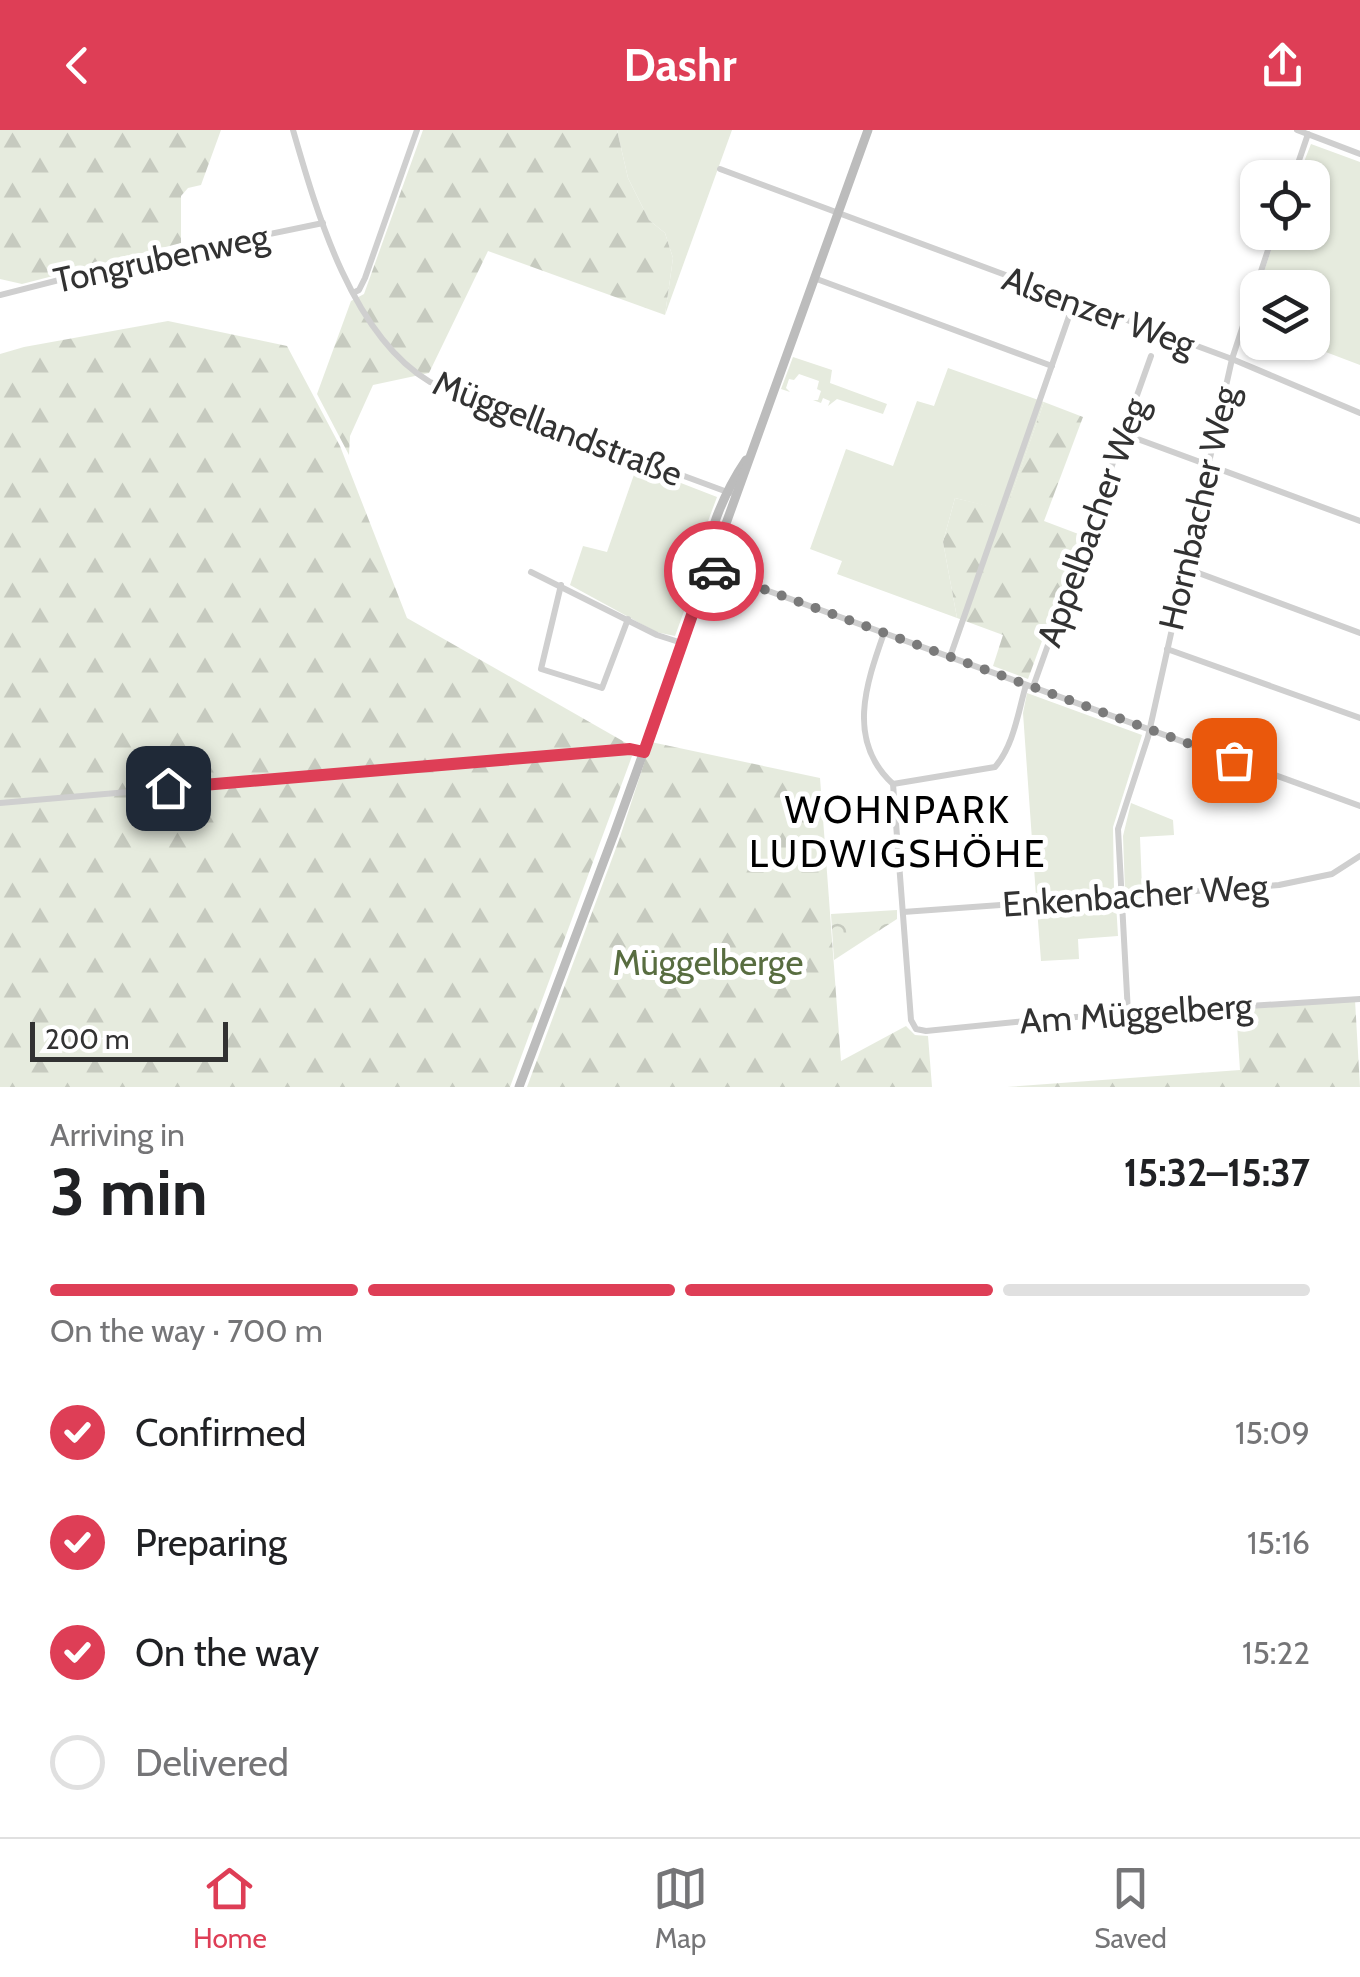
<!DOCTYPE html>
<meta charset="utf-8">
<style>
:root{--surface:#fff;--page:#f2f2f2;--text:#202124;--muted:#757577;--line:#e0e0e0;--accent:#de3e56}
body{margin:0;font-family:Cabin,sans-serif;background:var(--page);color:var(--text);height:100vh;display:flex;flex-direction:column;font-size:38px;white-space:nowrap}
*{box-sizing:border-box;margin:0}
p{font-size:32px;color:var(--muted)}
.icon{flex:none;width:55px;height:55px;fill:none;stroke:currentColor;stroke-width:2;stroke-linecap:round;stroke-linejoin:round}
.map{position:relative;height:957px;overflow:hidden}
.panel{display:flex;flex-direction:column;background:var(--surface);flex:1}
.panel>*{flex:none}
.controls{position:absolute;left:1240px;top:30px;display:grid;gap:20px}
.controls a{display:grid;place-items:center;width:90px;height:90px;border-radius:20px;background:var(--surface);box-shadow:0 2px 8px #0004;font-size:50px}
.scale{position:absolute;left:30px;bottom:25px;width:198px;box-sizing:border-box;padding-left:10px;border:5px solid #323232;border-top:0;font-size:28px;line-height:35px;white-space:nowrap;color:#323232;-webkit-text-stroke:8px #fff;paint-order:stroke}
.pin{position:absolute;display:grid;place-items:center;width:85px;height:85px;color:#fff;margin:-42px;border-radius:20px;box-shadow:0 5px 15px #0006}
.courier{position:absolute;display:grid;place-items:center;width:100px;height:100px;margin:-50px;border:8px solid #de3e56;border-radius:50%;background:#fff;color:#222;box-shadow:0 2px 12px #0007}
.headline em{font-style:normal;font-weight:700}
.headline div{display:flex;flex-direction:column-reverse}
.headline{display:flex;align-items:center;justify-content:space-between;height:170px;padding:0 50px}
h1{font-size:65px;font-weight:700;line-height:75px}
.bar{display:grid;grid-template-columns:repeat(4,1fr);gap:15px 10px;align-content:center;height:120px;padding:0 50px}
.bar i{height:12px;border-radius:8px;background:var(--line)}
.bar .current{background:var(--accent)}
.bar p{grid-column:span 4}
ol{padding:0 50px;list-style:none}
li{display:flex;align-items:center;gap:30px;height:110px}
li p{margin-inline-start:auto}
li .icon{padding:10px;border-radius:50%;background:var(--accent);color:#fff;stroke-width:4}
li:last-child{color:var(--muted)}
li i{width:55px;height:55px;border:5px solid var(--line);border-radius:50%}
header{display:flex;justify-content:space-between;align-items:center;height:130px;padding:0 50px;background:var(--accent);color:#fff;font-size:45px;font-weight:700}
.dock{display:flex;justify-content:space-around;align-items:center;height:140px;border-top:2px solid var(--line);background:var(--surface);font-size:28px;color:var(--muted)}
.dock a{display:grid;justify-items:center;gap:5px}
.dock .current{color:var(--accent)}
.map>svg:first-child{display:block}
</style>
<header><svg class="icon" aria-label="back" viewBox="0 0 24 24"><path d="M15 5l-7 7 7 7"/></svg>Dashr<svg class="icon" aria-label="share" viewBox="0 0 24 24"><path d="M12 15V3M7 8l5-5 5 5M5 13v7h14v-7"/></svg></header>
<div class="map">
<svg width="1360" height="957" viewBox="0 0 1360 957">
<defs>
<pattern id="forest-firs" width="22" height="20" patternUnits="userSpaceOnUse" patternTransform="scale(2.5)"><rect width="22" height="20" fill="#e6ebde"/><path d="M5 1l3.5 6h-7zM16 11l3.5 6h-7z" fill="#c6cabf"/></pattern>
<pattern id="park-crowns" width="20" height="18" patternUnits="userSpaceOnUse" patternTransform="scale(2.5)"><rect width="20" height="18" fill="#e6ebde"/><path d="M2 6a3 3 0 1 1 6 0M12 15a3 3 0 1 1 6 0" fill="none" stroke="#c6cabf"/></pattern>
</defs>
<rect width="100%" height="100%" fill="#fff"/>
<g fill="#e6ebde">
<path d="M617 0H732L665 185 673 128 665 103 649 90 628 48Z"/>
<path d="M1311 14 1360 32V235L1302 213 1312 212 1313 186 1317 175 1313 172 1312 158 1271 157 1260 153 1277 103 1312 102V48L1298 47Z"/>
<path d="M793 227 832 240 830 253 887 274 883 284 837 269 828 276 830 271 823 268 821 273 813 270H818L821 261 817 259 819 251 799 244 794 250 789 249 786 258 790 262 781 259Z"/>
<path d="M948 238 1044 272 1006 381 955 368 943 412 957 488 837 444 842 431 810 419 846 319 893 336 917 271 934 276Z"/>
<path d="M637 336 717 367 694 429V454L675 506 656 502 570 455 583 416 607 422Z"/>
<path d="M1027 563 1142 605 1113 697 1114 760 1036 766 1023 583Z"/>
<path d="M1131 673 1173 690 1174 705 1140 707 1142 758 1125 760 1123 706Z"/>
<path d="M1116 773 1118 806 1078 809 1079 829 1041 831 1037 778Z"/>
</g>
<g fill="url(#forest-firs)">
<path d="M0 0H221L201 55 188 58 181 66V113L22 154 0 149Z"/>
<path d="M423 0H617L628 48 649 90 665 103 673 128 665 185 488 121 429 243 373 255 350 306 349 325 317 264 351 171 364 164Z"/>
<path d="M168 191 287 216 340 316 407 488 635 618 510 957H0V224L24 217Z"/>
<path d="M1044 272 1083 287 1044 391 1081 405 1028 549 993 536 1003 505 957 488 943 412 955 368 1006 380Z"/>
<path d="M651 612 820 648 841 931 906 896 915 905 928 906 932 957H527L619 710Z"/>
<path d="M1355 870 1360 957H1007L1240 940 1236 879Z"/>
</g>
<path fill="url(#park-crowns)" d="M897 780V789L834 830 831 784Z"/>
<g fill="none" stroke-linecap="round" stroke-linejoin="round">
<g stroke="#cfcfcf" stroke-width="6">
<path d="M293 0C317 83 352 206 430 252L730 363"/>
<path d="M1297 0 1360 24"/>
<path d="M720 39 1232 229 1360 283"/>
<path d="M1293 48 1308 4"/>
<path d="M814 148 1052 236"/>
<path d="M355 162 359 160 365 148 417 0"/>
<path d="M0 165 110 137 323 93"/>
<path d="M1124 304 1360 391"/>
<path d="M1185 438 1360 503"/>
<path d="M708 439 1360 676"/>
<path d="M531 442 657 505 682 513"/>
<path d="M561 455 541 539 602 558 628 489"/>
<path d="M884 503C866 554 846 611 893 654L911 890 916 899 926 901 1045 889 1360 869"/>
<path d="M1167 519 1360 588"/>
<path d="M950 527 1074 172"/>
<path d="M1033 557 1151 226"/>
<path d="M893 654 995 637C1014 615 1018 582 1026 555"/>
<path d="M0 673 630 619 644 622"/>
<path d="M903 782 1279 755 1332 744 1360 726"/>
<path d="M1128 883 1118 699 1148 607 1232 229 1274 102"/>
</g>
<g stroke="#bcbcbc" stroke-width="9">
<path d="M702 450C705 409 723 364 746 330"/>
<path d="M519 957 614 704 868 0"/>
</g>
</g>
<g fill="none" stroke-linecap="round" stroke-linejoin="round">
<path stroke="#7a7a7a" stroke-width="10" stroke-dasharray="0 18" d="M714 441 1234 630"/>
<path stroke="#de3e56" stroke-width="12" d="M168 658 630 619 644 622 700 462 703 436 714 441"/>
</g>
<g text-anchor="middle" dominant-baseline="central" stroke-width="10" stroke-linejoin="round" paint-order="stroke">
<g font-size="35" fill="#323232" stroke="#fff">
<text transform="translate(161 128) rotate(-12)">Tongrubenweg</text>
<text transform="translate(1099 181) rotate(20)">Alsenzer Weg</text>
<text transform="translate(558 298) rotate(21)">Müggellandstraße</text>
<text transform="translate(1198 378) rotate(-77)">Hornbacher Weg</text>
<text transform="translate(1092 392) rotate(-70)">Appelbacher Weg</text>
<text transform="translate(1135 765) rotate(-4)">Enkenbacher Weg</text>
<text transform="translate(1136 883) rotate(-4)">Am Müggelberg</text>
</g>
<g font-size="35" fill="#586d40" stroke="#fff">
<text x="708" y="832">Müggelberge</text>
</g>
<g font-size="38" letter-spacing="2.5" fill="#000" stroke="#fff">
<text x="898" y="679">WOHNPARK<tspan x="898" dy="44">LUDWIGSHÖHE</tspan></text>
</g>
</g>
</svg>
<div class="controls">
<a><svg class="icon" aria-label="locate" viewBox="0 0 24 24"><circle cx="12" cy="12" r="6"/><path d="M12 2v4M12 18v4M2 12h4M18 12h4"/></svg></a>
<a><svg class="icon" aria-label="layers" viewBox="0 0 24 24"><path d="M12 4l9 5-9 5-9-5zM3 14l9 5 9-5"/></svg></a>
</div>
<div class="scale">200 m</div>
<div class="pin" style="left:1234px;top:630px;background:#ea580c"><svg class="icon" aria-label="bag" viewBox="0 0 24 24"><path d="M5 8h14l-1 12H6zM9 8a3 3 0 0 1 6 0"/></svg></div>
<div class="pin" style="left:168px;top:658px;background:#1f2937"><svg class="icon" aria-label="home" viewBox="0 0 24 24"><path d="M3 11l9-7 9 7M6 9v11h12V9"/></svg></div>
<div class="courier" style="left:714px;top:441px"><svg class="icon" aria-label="car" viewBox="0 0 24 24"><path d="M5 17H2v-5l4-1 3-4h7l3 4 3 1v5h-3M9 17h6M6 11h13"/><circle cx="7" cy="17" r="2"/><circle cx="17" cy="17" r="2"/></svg></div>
</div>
<section class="panel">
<div class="headline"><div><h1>3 min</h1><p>Arriving in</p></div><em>15:32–15:37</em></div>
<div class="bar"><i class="current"></i><i class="current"></i><i class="current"></i><i></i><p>On the way · 700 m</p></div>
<ol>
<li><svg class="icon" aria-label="check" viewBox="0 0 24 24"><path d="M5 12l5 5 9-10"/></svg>Confirmed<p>15:09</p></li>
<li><svg class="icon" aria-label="check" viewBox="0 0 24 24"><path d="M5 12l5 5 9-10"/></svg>Preparing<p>15:16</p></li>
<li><svg class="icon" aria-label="check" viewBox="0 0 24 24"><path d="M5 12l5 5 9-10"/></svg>On the way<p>15:22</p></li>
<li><i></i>Delivered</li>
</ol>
</section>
<nav class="dock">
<a class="current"><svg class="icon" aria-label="home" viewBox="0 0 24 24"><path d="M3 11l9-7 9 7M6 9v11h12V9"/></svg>Home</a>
<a><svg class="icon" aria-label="map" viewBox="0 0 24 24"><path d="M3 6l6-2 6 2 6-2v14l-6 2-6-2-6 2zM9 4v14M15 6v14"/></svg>Map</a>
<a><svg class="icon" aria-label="saved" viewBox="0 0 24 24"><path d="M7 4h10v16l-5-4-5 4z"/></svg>Saved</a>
</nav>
